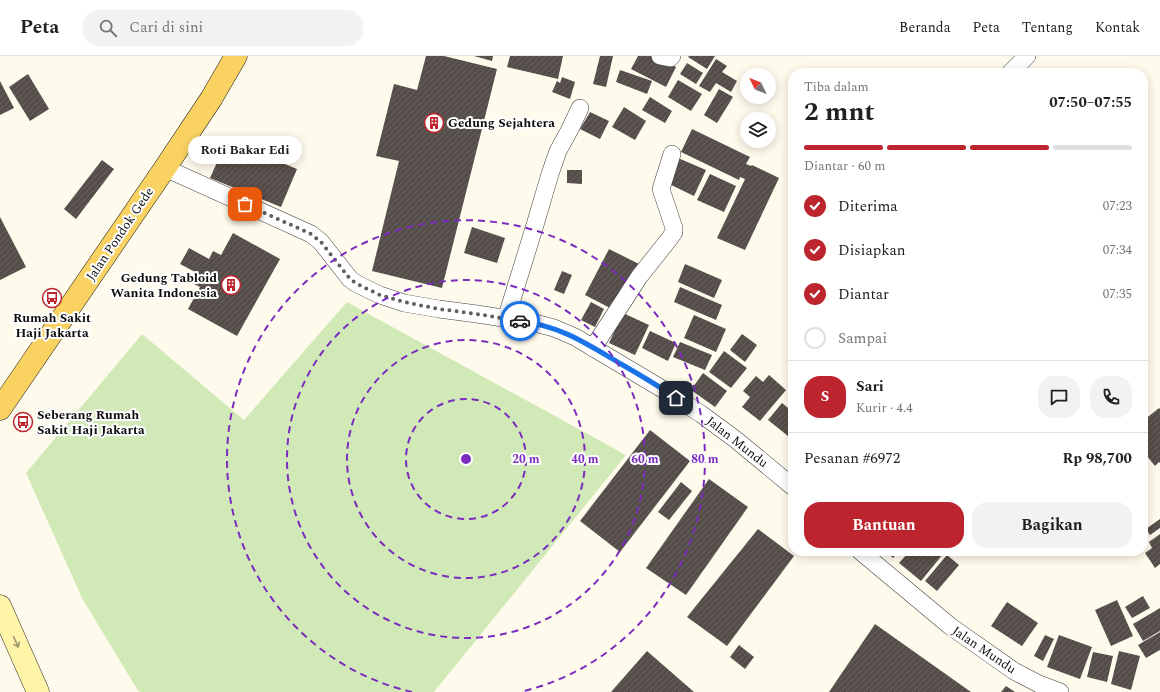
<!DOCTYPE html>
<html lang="id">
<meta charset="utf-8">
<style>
:root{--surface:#fff;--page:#f2f2f2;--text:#202124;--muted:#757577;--line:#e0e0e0;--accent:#bc242e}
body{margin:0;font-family:Spectral,serif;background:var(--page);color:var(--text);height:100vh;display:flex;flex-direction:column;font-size:15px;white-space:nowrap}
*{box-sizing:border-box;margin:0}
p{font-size:13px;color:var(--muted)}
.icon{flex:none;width:22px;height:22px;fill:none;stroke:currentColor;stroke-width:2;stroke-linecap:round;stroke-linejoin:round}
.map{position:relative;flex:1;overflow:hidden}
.drawer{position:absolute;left:788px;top:12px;width:360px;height:488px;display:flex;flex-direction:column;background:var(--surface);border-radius:16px;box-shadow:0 2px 10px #0003}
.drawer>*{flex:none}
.needle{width:26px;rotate:313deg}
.fabs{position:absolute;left:740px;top:12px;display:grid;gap:8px}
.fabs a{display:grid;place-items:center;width:36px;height:36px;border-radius:50%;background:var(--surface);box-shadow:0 2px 10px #0003;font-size:20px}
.pin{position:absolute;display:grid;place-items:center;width:34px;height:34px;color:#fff;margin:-17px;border-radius:8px;box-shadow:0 2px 6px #0006}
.courier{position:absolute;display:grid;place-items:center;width:40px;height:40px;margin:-20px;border:3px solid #1a73e8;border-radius:50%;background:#fff;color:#222;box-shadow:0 1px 5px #0007}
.bubble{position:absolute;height:28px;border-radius:14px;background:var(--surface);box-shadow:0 2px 10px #0003;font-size:13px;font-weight:700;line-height:28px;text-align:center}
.head em{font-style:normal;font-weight:700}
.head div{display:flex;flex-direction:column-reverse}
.head{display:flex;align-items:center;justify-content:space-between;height:68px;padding:0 16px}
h1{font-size:26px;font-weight:700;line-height:30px}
.bar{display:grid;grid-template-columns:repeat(4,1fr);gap:6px 4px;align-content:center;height:48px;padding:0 16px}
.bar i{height:5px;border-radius:3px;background:var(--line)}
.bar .current{background:var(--accent)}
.bar p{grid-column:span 4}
.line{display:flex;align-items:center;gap:10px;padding:0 16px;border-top:1px solid var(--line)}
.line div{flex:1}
.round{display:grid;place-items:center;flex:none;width:42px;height:42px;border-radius:16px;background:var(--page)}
ol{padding:0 16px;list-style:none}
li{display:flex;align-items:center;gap:12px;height:44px}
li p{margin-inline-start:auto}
li .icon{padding:4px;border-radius:50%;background:var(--accent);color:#fff;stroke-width:4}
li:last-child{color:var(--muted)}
li i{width:22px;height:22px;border:2px solid var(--line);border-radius:50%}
.cta{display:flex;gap:8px;margin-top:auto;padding:8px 16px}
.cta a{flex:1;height:46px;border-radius:16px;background:var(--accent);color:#fff;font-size:16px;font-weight:700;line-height:46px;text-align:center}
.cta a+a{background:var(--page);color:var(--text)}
header{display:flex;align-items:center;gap:24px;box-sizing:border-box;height:56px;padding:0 20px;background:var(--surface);border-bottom:1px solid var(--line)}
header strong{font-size:19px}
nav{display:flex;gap:22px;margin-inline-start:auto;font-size:14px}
.search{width:280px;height:36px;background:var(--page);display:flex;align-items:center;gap:10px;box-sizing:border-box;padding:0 14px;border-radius:16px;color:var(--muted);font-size:15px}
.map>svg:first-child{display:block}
</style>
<header>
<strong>Peta</strong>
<div class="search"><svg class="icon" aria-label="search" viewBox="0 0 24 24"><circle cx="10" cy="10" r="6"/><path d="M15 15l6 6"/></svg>Cari di sini</div>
<nav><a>Beranda</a><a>Peta</a><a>Tentang</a><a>Kontak</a></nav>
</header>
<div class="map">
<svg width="1160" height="636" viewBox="0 0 1160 636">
<defs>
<pattern id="building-hatch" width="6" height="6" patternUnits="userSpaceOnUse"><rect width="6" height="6" fill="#554d49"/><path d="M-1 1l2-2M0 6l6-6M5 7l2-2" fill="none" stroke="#68625f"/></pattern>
</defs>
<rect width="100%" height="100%" fill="#fffbec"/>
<path fill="#d1e9b6" d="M347 246 626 399 434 636H140L137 633 82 542 26 417 142 278 244 364Z"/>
<g fill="url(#building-hatch)">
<path d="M426 0H444L497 13 442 232 372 215 399 105 376 100 394 28 417 34Z"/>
<path d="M474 0H493L492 5Z"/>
<path d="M510 0H563L558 23 507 11Z"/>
<path d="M600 0H613L606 31 593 28Z"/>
<path d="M638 0H654L676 11 666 31 631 13Z"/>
<path d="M689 0H715L707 13 688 1Z"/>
<path d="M716 3 727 10 722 16 737 25 731 36 716 27 710 36 699 30Z"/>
<path d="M687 7 703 17 696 28 680 18Z"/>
<path d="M620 14 652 25 647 38 616 26Z"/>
<path d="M28 18 49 53 30 65 9 31Z"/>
<path d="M562 21 575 26 570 43 552 36 557 25 560 27Z"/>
<path d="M678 24 702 38 691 55 668 41Z"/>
<path d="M0 25 14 52 0 59Z"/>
<path d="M719 33 733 41 717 67 704 59Z"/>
<path d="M650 41 672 55 665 67 642 54Z"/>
<path d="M624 51 646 65 635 84 612 71Z"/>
<path d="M590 56 609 65 600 83 580 73Z"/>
<path d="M692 73 750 101 746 108 751 110 752 109 779 122 745 194 717 182 745 123 740 121 739 124 681 96Z"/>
<path d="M227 84 297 113 281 151 210 122Z"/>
<path d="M678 102 706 114 694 140 667 127Z"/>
<path d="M102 104 114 113 76 163 64 153Z"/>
<path d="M567 114H582V128L567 127Z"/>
<path d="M710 118 736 130 724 156 697 144Z"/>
<path d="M0 161 26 211 0 224Z"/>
<path d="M472 171 505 182 497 207 464 197Z"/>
<path d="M233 177 280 203 237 280 188 253 200 231 192 227 197 217 180 208 189 192 209 203 213 195 221 199Z"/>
<path d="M609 193 639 208 614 254 585 239Z"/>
<path d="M685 208 722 224 714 242 678 226Z"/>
<path d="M562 215 572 219 564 238 554 234Z"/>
<path d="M680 231 722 249 716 264 674 246Z"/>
<path d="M591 246 604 253 595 271 581 264Z"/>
<path d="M623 257 649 269 635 299 609 287Z"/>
<path d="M694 259 726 273 716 296 684 282Z"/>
<path d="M650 275 676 287 668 305 642 292Z"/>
<path d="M742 278 757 289 745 306 730 294Z"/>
<path d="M680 286 712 299 705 314 673 301Z"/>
<path d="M724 295 747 312 731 332 709 316Z"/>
<path d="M703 317 727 335 715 351 691 334Z"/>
<path d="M769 319 786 334 760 365 742 351 750 341 743 335 756 320 763 326Z"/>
<path d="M782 347 793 356V384L768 364Z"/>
<path d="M1159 352 1160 353V407L1159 406 1155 410 1143 395V365Z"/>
<path d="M650 374 690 405 620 496 580 465Z"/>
<path d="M709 423 748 451 686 539 646 512Z"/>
<path d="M681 426 692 435 669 464 658 456Z"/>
<path d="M1160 463V472L1150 479 1146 473Z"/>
<path d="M758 473 794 500 727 590 687 561Z"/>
<path d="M1160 478V508L1155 512 1145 497 1152 492 1149 486Z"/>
<path d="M885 495H899L893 502Z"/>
<path d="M910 495H940L943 498 921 525 899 507Z"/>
<path d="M947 499 959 509 937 535 925 525Z"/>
<path d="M1143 540 1150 552 1132 562 1125 551Z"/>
<path d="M1117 544 1133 580 1111 590 1095 554Z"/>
<path d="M1007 546 1038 567 1022 590 991 570Z"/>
<path d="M1160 552V575L1143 585 1133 568Z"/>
<path d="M875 568 971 636H829Z"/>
<path d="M1160 576V594L1146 602 1138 589Z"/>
<path d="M1045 579 1054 583 1043 605 1034 600Z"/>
<path d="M1059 579 1092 591 1080 623 1047 611Z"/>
<path d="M739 589 754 601 745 613 730 601Z"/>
<path d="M647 595 694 636H611Z"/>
<path d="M1119 595 1140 600 1131 634 1111 628Z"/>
<path d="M1093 596 1113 600 1107 626 1087 621Z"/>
<path d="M1006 630 1015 636H1001Z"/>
</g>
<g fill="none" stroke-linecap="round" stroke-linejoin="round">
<g stroke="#3f3f3f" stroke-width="18">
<g id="street">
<path d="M660 0 670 2 672 0"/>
<path d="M1010 17 1027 0"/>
<path d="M165 112 311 178 321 186 350 223 357 228 380 239 404 247 439 253 477 258 535 267 554 272 575 281 664 334 701 358 735 383 793 431"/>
<path d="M506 263 535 169 550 118 558 95 569 75 580 52"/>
<path d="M593 292 639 221 670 182 674 176V172L661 133 672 98"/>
<path d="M860 495 950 570 1014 615 1039 628 1060 636"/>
</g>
</g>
<g stroke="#2e2e2e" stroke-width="23">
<path id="secondary" d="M0 550 38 636"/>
</g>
<g stroke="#1d1d1d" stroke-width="23">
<path id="primary" d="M0 353 165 112 211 43 236 0"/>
</g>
<use href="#street" stroke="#fff" stroke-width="17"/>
<use href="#secondary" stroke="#fff4a7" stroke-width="22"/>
<use href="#primary" stroke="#f9d262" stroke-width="22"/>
</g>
<defs><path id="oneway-shaft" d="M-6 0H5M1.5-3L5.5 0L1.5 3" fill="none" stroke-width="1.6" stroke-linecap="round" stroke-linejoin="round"/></defs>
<use stroke="#9e9769" href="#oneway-shaft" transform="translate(16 586) rotate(66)"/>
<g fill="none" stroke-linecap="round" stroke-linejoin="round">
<path stroke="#61605a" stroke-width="4" stroke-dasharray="0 7.2" d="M245 148 311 178 321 186 350 223 357 228 380 239 404 246 439 253 477 258 520 265"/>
<path stroke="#1a73e8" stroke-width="5" d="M520 265C561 270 587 288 621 308 640 319 659 330 676 342"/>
</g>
<g fill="none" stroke="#7b2cbf" stroke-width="2" stroke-dasharray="7 5">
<circle cx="466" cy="403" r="60"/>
<circle cx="466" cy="403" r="119"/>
<circle cx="466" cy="403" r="179"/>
<path d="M412 636A239 239 0 1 1 520 636"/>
</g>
<defs>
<g id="building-ring" transform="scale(1)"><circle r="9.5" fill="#fff" stroke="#bc242e" stroke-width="1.5"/><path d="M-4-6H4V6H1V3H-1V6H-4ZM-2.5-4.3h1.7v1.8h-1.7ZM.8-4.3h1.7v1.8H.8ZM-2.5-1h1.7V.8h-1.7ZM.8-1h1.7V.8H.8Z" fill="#bc242e"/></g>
<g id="bus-ring" transform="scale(1)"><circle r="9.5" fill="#fff" stroke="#bc242e" stroke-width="1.5"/><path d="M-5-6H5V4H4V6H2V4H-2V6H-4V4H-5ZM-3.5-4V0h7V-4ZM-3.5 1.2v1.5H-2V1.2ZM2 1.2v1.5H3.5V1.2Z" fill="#bc242e"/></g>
</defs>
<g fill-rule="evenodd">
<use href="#building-ring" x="434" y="67"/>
<use href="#building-ring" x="231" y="229"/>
<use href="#bus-ring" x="52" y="242"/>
<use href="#bus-ring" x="23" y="366"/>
</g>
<g text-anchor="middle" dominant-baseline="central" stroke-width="4" stroke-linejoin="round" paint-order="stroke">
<g font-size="13" font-weight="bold" fill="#0c0c0c" stroke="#fff" text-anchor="start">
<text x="448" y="67">Gedung Sejahtera</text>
<text x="217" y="222" text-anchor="end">Gedung Tabloid<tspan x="217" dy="15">Wanita Indonesia</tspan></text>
<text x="52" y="262" text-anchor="middle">Rumah Sakit<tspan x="52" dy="15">Haji Jakarta</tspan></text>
<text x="37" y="359">Seberang Rumah<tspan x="37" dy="15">Sakit Haji Jakarta</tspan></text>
</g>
<g font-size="13" fill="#0c0c0c" stroke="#fff">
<text transform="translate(120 178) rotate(-56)">Jalan Pondok Gede</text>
<text transform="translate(737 386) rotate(38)">Jalan Mundu</text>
<text transform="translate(984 594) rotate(34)">Jalan Mundu</text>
</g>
</g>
<circle cx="466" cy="403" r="6" fill="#7b2cbf" stroke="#fff" stroke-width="2"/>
<g font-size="12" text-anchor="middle" font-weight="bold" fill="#7b2cbf" stroke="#fff" stroke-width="4" stroke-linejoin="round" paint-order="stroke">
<text x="526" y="407">20 m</text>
<text x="585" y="407">40 m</text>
<text x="645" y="407">60 m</text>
<text x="705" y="407">80 m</text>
</g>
</svg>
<div class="fabs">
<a><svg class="needle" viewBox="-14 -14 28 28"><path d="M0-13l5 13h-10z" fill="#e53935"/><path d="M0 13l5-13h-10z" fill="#757577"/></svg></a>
<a><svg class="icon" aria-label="layers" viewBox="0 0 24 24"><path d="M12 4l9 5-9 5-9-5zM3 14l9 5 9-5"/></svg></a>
</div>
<div class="pin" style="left:245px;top:148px;background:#ea580c"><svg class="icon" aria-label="bag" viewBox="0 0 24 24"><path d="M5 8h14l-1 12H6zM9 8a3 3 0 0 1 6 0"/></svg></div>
<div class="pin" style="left:676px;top:342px;background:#1f2937"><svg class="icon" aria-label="home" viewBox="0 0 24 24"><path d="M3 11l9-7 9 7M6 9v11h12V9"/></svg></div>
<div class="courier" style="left:520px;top:265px"><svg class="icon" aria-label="car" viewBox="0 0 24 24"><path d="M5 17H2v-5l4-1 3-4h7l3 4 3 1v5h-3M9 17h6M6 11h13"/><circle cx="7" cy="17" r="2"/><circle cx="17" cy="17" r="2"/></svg></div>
<div class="bubble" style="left:188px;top:80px;width:114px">Roti Bakar Edi</div>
<section class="drawer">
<div class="head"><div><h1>2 mnt</h1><p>Tiba dalam</p></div><em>07:50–07:55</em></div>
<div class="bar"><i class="current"></i><i class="current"></i><i class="current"></i><i></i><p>Diantar · 60 m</p></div>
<ol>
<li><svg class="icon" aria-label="check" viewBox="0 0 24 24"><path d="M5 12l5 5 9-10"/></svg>Diterima<p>07:23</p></li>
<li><svg class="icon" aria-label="check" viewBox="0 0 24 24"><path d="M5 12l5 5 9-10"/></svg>Disiapkan<p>07:34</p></li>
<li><svg class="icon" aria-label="check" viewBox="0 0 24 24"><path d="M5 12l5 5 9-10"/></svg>Diantar<p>07:35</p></li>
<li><i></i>Sampai</li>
</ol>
<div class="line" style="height:72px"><b class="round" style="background:var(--accent);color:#fff">S</b><div><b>Sari</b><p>Kurir · 4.4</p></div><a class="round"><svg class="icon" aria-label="chat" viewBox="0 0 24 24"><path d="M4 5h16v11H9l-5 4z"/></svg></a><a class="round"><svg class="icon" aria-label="phone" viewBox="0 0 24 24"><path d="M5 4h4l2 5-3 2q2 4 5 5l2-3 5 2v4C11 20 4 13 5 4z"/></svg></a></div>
<div class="line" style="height:52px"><div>Pesanan #6972</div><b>Rp 98,700</b></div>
<div class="cta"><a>Bantuan</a><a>Bagikan</a></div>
</section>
</div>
